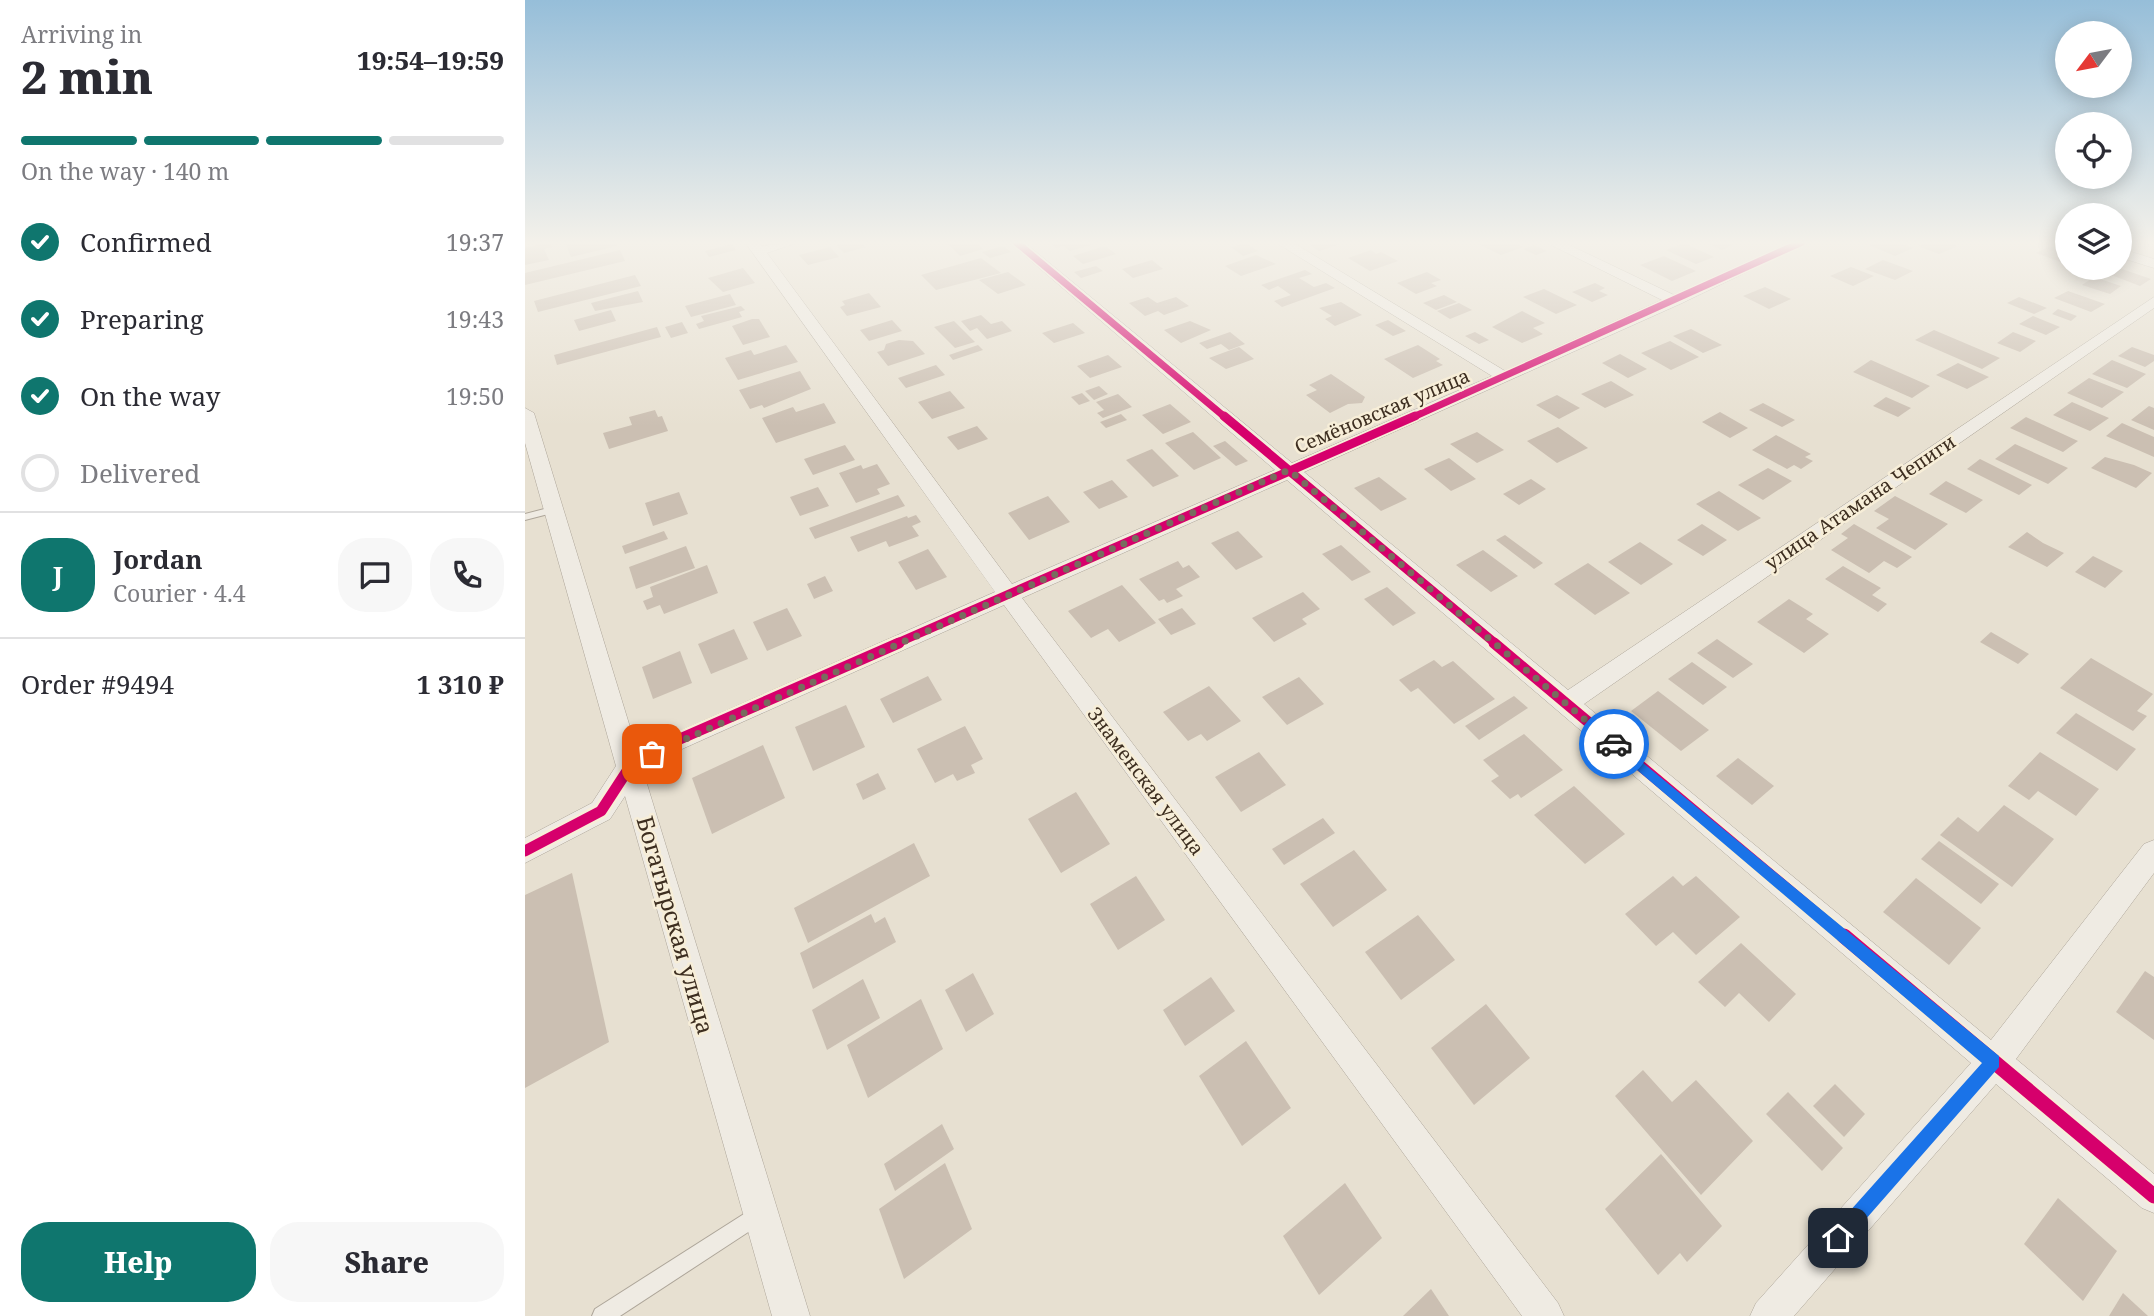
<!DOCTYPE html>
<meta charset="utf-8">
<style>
:root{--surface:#fff;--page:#f7f7f7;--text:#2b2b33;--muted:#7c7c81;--line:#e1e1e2;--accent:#0f766e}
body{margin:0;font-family:"Noto Serif",serif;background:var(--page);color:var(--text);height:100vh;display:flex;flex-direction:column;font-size:26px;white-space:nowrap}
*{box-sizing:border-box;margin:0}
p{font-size:23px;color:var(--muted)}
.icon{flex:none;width:38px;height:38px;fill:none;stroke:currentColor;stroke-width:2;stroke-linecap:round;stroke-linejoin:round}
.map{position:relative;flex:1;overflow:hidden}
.side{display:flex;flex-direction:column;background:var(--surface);width:525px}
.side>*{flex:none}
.needle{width:46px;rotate:238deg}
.tools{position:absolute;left:1530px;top:21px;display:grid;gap:14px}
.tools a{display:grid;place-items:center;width:77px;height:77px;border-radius:50%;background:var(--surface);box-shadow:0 4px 18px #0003;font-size:35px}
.pin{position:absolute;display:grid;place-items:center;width:60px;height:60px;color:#fff;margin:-30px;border-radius:14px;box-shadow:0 4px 10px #0006}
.courier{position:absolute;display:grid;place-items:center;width:70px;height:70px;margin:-35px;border:5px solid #1a73e8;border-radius:50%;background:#fff;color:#222;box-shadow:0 2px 9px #0007}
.head em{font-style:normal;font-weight:800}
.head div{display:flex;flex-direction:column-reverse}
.head{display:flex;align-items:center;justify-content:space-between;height:119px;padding:0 21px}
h1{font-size:46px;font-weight:800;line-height:52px}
.bar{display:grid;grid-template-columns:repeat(4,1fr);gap:10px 7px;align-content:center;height:84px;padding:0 21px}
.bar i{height:9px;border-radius:5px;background:var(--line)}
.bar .current{background:var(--accent)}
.bar p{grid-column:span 4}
.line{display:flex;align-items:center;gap:18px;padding:0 21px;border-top:2px solid var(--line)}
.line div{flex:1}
.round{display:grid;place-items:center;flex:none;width:74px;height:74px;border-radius:28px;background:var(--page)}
ol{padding:0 21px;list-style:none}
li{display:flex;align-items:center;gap:21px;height:77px}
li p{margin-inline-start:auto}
li .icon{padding:7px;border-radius:50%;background:var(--accent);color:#fff;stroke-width:4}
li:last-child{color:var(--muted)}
li i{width:38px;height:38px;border:4px solid var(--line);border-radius:50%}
.cta{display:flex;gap:14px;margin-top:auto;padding:14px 21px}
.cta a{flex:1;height:80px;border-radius:28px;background:var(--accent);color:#fff;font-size:28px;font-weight:800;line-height:80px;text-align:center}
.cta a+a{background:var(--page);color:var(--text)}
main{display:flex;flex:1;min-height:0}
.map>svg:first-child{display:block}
</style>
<main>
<section class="side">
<div class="head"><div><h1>2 min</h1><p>Arriving in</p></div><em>19:54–19:59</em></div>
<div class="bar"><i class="current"></i><i class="current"></i><i class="current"></i><i></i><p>On the way · 140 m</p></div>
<ol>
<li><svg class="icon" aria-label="check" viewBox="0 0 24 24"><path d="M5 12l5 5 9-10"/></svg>Confirmed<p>19:37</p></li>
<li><svg class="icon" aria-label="check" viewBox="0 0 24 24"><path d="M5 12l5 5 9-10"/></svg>Preparing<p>19:43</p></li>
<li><svg class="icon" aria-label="check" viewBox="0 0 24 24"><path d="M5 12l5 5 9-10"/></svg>On the way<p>19:50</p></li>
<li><i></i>Delivered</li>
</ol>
<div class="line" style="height:126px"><b class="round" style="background:var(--accent);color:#fff">J</b><div><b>Jordan</b><p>Courier · 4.4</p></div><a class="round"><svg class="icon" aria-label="chat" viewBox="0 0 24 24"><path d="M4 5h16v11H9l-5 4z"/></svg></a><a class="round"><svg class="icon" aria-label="phone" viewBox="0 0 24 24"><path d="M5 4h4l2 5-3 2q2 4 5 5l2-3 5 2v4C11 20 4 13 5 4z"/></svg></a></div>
<div class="line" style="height:91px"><div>Order #9494</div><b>1 310 ₽</b></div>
<div class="cta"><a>Help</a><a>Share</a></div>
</section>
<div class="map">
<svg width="1629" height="1316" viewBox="0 0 1629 1316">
<rect width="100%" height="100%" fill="#e7e0d1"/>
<g fill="#cbbfb2">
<path d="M25 242 27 247 19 249 24 260 0 265V248Z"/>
<path d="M40 242H90L92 246 46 257Z"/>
<path d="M322 242H332L341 247 319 253 311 245Z"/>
<path d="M450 242 458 249 435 256 422 243Z"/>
<path d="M524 242H568L570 244 545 251 538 246 531 248Z"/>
<path d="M792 242H819V243L794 251 784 244Z"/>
<path d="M949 242H988L998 247 976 255Z"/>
<path d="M1180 242H1214L1197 250Z"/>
<path d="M1350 242H1372L1388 248 1370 256 1344 245Z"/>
<path d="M1403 242H1423L1433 246 1414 254 1393 246Z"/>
<path d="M721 243 733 251 718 256 706 247Z"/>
<path d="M1159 243 1189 257 1171 264 1141 250Z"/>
<path d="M207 244 211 250 184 257 180 251Z"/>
<path d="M1009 245 1022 251 1011 255 998 249Z"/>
<path d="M478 246 486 252 465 258 457 252Z"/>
<path d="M580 246 591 254 558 264 548 256Z"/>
<path d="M1525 246 1542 252V261L1538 263 1511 253Z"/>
<path d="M305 247 314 257 283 265 274 255Z"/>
<path d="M95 250 100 261 0 285V273Z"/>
<path d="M846 250 851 254 856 252 873 261 845 271 823 258Z"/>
<path d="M731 255 751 264 716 276 700 266Z"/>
<path d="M1139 256 1171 271 1147 281 1115 265Z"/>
<path d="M456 258 476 273 411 290 396 275Z"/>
<path d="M627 260 638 269 608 278 597 269Z"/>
<path d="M1358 260 1388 271 1370 280 1340 269Z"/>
<path d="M571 266 578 271 556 278 549 272Z"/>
<path d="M1326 267 1349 276 1328 286 1305 276Z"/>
<path d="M218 268 230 283 198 292 183 278Z"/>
<path d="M1590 268H1594L1626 279 1615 286 1581 273Z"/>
<path d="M780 270 787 274 774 278 789 287 801 283 810 288 757 307 749 301 766 295 753 286 744 290 736 285Z"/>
<path d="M483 272 501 285 473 294 454 280Z"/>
<path d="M902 272 916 280 906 283 912 286 891 294 872 283Z"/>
<path d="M110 275 116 286 13 312 9 301Z"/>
<path d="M1569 277 1596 286 1585 294 1557 285Z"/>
<path d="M1070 283 1080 288 1074 291 1083 295 1067 302 1047 292Z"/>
<path d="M1240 287 1266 299 1244 309 1218 296Z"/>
<path d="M1019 289 1052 305 1031 314 998 297Z"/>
<path d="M113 291 118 302 70 311 66 303Z"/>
<path d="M1543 291 1580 304 1566 312 1529 298Z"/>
<path d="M344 293 356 307 322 316 315 307 320 305 317 301Z"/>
<path d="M205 294 211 305 166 317 160 306Z"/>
<path d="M919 295 932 302 911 310 898 303Z"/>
<path d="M623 297 632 303 651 297 664 306 639 315 633 311 620 316 604 303Z"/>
<path d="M1494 297 1522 308 1509 314 1482 303Z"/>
<path d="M816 302 837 315 810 326 800 319 807 316 794 308Z"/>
<path d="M934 303 947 310 925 319 912 311Z"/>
<path d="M216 306 220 310 214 312 217 317 174 329 171 324 179 321 176 316Z"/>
<path d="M1533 309 1552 316 1546 321 1527 314Z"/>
<path d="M86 310 91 321 54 331 49 320Z"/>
<path d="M997 311 1020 323 1008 328 1018 334 997 343 967 327Z"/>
<path d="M456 315 466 324 477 321 487 331 462 339 452 328 445 331 436 321Z"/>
<path d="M1508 316 1535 327 1521 335 1494 324Z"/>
<path d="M227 319H234L245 337 218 345 207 326Z"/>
<path d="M367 320 377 331 344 341 335 330Z"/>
<path d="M863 320 881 331 868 336 850 325Z"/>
<path d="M429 321 450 342 430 348 409 327Z"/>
<path d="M665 321 686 330 656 343 639 330Z"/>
<path d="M157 322 163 333 146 338 140 327Z"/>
<path d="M548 323 560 333 529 343 517 333Z"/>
<path d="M132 327 136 337 32 365 29 355Z"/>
<path d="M1166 329 1197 345 1178 353 1148 336Z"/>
<path d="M1409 330 1475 358 1457 369 1390 340Z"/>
<path d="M705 332 720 344 704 350 696 344 682 349 674 343Z"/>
<path d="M950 332 964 340 954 344 940 336Z"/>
<path d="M1488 332 1511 341 1495 352 1472 343Z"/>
<path d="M374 340 388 341 400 354 363 366 352 352 359 350 361 344Z"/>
<path d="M1145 341 1174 357 1146 370 1116 353Z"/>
<path d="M261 345 273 362 213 380 200 358 226 350 229 355Z"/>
<path d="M453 345 458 350 428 360 424 355Z"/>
<path d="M893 345 915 359 911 361 918 365 888 378 859 359Z"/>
<path d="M714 347 729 359 701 369 684 358Z"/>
<path d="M1607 347 1629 355V361L1620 367 1593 356Z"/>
<path d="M1095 354 1122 369 1103 378 1077 363Z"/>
<path d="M583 355 597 367 565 378 552 366Z"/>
<path d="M1346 360 1405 386 1387 398 1328 372Z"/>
<path d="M1587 360 1621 374 1602 388 1567 374Z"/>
<path d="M1433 363 1464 377 1442 389 1411 375Z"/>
<path d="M411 365 420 375 381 388 373 378Z"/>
<path d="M275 371 286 389 239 408 237 405 225 409 214 390Z"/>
<path d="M806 374 840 397 837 403 823 404 805 413 781 395 792 390 784 385Z"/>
<path d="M1564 378 1599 392 1577 408 1542 393Z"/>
<path d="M1086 381 1109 395 1080 408 1056 394Z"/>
<path d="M574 386 583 394 569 400 560 391Z"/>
<path d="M425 391 440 408 407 419 393 402Z"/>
<path d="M557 393 565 401 554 405 546 397Z"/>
<path d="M593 394 607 407 578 418 572 413 579 410 571 402Z"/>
<path d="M1032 395 1055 408 1034 419 1011 405Z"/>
<path d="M1361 397 1386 408 1373 417 1348 406Z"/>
<path d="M1547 402 1584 418 1565 431 1528 415Z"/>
<path d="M299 403 311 423 251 443 237 418 268 407 271 412Z"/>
<path d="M1238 403 1270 420 1257 427 1224 410Z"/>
<path d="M645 404 666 422 638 434 617 415Z"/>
<path d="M1624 406 1629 408V430L1606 420Z"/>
<path d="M130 410 133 417 137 416 143 431 84 449 78 433 107 425 104 417Z"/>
<path d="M1195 412 1223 428 1205 438 1177 422Z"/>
<path d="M596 414 602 420 581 428 575 422Z"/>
<path d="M1501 417 1553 441 1538 452 1485 428Z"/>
<path d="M1597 423 1629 437V457L1581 436Z"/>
<path d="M452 426 463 439 433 450 422 437Z"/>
<path d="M1033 427 1063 448 1032 463 1002 441Z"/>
<path d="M668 432 696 458 669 470 640 443Z"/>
<path d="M952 432 979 450 952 463 925 444Z"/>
<path d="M1251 435 1286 454 1280 457 1288 461 1276 469 1269 465 1262 469 1227 450Z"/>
<path d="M700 441 723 461 711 466 688 446Z"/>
<path d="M1490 444 1543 468 1523 484 1470 459Z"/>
<path d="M320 445 330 460 288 475 279 459Z"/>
<path d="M627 449 654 476 628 487 601 460Z"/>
<path d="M1580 457 1609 465 1627 473 1611 488 1566 468Z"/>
<path d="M924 458 951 479 926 491 899 469Z"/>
<path d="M1455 459 1507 485 1494 495 1442 469Z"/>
<path d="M352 464 365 484 352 489 355 494 331 503 314 473 336 465 338 469Z"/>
<path d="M1243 468 1267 481 1238 500 1213 485Z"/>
<path d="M854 477 882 499 856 511 829 488Z"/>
<path d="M1006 479 1021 489 994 505 978 494Z"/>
<path d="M587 480 603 497 574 509 558 492Z"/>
<path d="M1421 481 1458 500 1441 513 1404 494Z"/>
<path d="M293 487 304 506 275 516 265 497Z"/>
<path d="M1194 491 1236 518 1213 531 1171 504Z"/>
<path d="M154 492 163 514 128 526 120 503Z"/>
<path d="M373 495 380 506 290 539 284 528Z"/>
<path d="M523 496 545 522 504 540 483 513Z"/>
<path d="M1370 496 1423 524 1390 550 1351 528 1364 519 1349 511Z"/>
<path d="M391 515 396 522 387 526 394 536 364 547 361 541 333 552 325 537 382 516 383 518Z"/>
<path d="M1177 524 1202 540 1178 556 1152 540Z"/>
<path d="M1329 524 1387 557 1372 568 1359 561 1344 573 1306 550 1323 538 1316 534Z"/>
<path d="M139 531 143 539 100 554 97 546Z"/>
<path d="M713 531 738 557 711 570 686 543Z"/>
<path d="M1502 532 1518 543 1539 553 1522 567 1483 547Z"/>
<path d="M980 535 1018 563 1009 569 971 540Z"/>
<path d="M1115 542 1148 564 1116 585 1083 562Z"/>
<path d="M816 545 846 572 827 581 797 554Z"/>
<path d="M161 546 170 568 111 589 104 567Z"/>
<path d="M403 549 422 577 391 590 373 562Z"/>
<path d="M958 550 993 576 966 592 931 565Z"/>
<path d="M1568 556 1598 571 1580 588 1550 572Z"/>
<path d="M653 561 658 568 664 565 675 577 651 589 658 596 642 603 639 599 634 601 614 579Z"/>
<path d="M1063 563 1105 593 1070 615 1029 584Z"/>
<path d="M182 565 193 593 139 614 135 605 122 610 118 601 128 597 125 587Z"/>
<path d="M1318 566 1356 588 1347 595 1362 604 1353 612 1300 579Z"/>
<path d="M300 576 308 591 289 599 282 584Z"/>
<path d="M597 585 631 623 594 642 583 629 566 638 543 611Z"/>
<path d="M862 587 891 613 868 626 839 599Z"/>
<path d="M778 592 795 609 777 619 782 624 749 642 727 618Z"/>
<path d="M1264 599 1288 614 1281 619 1304 634 1279 653 1232 622Z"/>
<path d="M262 608 277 636 242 651 228 622Z"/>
<path d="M657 608 671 624 646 635 633 619Z"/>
<path d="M209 629 223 659 186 674 173 644Z"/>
<path d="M1466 632 1504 654 1493 664 1455 642Z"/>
<path d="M1192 639 1228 664 1208 678 1172 653Z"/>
<path d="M155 651 167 683 128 699 117 667Z"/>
<path d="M1566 658 1628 694 1612 711 1622 716 1608 731 1535 688Z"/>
<path d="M909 660 917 667 928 661 970 699 929 724 893 688 886 692 874 680Z"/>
<path d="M1167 662 1202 687 1178 705 1143 679Z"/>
<path d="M403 676 417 700 368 723 355 699Z"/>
<path d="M774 677 799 704 762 725 737 697Z"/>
<path d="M684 686 716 721 682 741 676 734 663 741 638 712Z"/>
<path d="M1133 691 1184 730 1156 751 1106 711Z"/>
<path d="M989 696 1003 708 954 740 940 726Z"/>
<path d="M321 705 340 747 288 771 270 727Z"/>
<path d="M1551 713 1611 749 1592 771 1531 733Z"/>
<path d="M440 726 458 759 446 765 450 773 432 781 428 774 410 783 392 749Z"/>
<path d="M999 734 1038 770 996 798 993 794 985 799 966 781 974 776 958 760Z"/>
<path d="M238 745 260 798 187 834 167 778Z"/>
<path d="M734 752 761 785 716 812 690 777Z"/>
<path d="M1515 752 1574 789 1551 816 1513 791 1504 800 1483 786Z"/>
<path d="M1213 758 1249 786 1227 805 1191 776Z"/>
<path d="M353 773 361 789 338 800 331 784Z"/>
<path d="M1049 786 1100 834 1060 864 1009 815Z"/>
<path d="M551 792 585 844 536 873 503 819Z"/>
<path d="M1479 805 1529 839 1487 887 1415 835 1433 817 1453 832Z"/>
<path d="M798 818 810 833 759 865 747 849Z"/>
<path d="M1414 841 1474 884 1456 904 1396 859Z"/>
<path d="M389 843 405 876 283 943 269 908Z"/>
<path d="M829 850 862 890 808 927 775 884Z"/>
<path d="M47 873 84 1042 0 1088V895Z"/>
<path d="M611 876 640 920 593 950 565 904Z"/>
<path d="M1148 876 1158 886 1171 876 1215 917 1171 955 1148 932 1131 946 1100 914Z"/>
<path d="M1391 878 1456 928 1424 965 1358 912Z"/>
<path d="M346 914 350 923 360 917 371 942 288 989 275 953Z"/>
<path d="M893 915 930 960 876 1000 840 952Z"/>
<path d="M1216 943 1271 994 1244 1022 1214 993 1200 1007 1173 982Z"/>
<path d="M1620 971 1629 977V1040L1591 1012Z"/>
<path d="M448 973 469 1014 441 1032 420 990Z"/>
<path d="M686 977 710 1011 660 1046 638 1010Z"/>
<path d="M338 979 355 1018 302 1050 287 1010Z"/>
<path d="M396 999 418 1049 343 1098 322 1045Z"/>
<path d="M961 1004 1005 1058 949 1105 906 1048Z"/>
<path d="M721 1041 766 1108 717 1146 674 1076Z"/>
<path d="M1118 1070 1147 1102 1171 1080 1228 1141 1176 1195 1090 1096Z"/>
<path d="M1310 1084 1340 1114 1319 1137 1288 1106Z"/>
<path d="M1263 1092 1318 1148 1297 1171 1241 1114Z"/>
<path d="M417 1124 429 1149 370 1191 359 1164Z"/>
<path d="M1136 1154 1197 1226 1162 1262 1155 1253 1133 1275 1080 1209Z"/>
<path d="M420 1163 447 1229 379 1279 354 1209Z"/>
<path d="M820 1183 857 1238 794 1295 758 1236Z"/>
<path d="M1533 1198 1592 1251 1558 1301 1499 1244Z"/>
<path d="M906 1289 924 1316H878Z"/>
<path d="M1598 1293 1623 1316H1584Z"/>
</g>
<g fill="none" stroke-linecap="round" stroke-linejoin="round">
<g stroke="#ada599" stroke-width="2">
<g id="lane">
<path d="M27 507 31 508 32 510 31 512 0 520V514Z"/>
<path d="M233 1205 240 1207 242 1214 240 1221 95 1316H67L70 1309Z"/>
</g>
</g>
<g stroke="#ada599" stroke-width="1">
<g id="street">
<path d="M220 242H234L237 246 274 242 242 253 487 584 750 470 484 242H499L767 463 967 376 750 242H767L980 371 1137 300 1020 242H1038L1149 295 1266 242H1284L1155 304 779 472 1043 690 1629 297V308L1059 704 1466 1040 1619 844 1629 840V873L1491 1059 1629 1174V1213L1617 1208 1471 1084 1269 1316H1225L1231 1303 1446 1063 762 480 497 598 1033 1303 1039 1316H997L479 605 157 749 118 771 285 1316H247L100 796 85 819 0 863V838L67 803 91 766 0 443V408L9 413 112 750 470 592Z"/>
<path d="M1594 248 1629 259V268L1594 257Z"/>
</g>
</g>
<use href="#lane" fill="#efebe3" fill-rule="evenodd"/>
<use href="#street" fill="#efebe3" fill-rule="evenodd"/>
<g stroke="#f7eed8" stroke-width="10">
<g id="cycleway-far3">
<path d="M491 242 701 418"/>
<path d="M886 418 1277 242"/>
</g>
</g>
<g stroke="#f7eed8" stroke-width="12">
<g id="cycleway-far2">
<path d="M699 416 971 644"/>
<path d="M370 644 890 416"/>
</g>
</g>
<g stroke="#f7eed8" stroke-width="16">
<g id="cycleway-far1">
<path d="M969 643 1321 938"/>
<path d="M0 851 76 811 106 765 148 742 374 643"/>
</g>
</g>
<g stroke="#f7eed8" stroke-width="19">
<path id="cycleway" d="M1319 936 1629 1196"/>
</g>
<use href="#cycleway-far3" stroke="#d6006c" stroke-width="7"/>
<use href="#cycleway-far2" stroke="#d6006c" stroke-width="9"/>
<use href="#cycleway-far1" stroke="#d6006c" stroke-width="11"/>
<use href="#cycleway" stroke="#d6006c" stroke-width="15"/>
</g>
<linearGradient id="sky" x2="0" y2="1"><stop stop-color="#96bed9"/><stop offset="0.57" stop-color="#f4f1ea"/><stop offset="1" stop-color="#f4f1ea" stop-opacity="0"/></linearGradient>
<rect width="1629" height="426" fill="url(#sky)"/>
<path fill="#1a73e8" d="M1089 739 1474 1056V1067L1319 1244 1313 1247 1307 1244 1304 1238 1307 1231 1457 1063 1085 747V740Z"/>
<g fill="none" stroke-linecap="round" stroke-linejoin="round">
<path stroke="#786c5e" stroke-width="7" stroke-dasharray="0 12.6" d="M127 754 764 470 1089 744"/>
</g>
<g text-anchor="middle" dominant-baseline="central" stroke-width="5" stroke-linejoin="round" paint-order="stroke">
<g font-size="19" fill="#3d2e20" stroke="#f7eed8">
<text transform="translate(857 411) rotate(-23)">Семёновская улица</text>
<text transform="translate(1335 502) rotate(-34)">улица Атамана Чепиги</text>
<text transform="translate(621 781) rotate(53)">Знаменская улица</text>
</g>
<g font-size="23" fill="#3d2e20" stroke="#f7eed8">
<text transform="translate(151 925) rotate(74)">Богатырская улица</text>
</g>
</g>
</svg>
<div class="tools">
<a><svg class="needle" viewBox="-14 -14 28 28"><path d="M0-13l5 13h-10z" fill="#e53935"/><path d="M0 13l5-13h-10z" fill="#7c7c81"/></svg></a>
<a><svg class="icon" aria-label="locate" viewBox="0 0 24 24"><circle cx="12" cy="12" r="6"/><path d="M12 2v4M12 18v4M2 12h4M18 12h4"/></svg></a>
<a><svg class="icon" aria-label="layers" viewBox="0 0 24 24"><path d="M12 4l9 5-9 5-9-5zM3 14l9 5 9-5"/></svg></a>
</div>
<div class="pin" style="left:127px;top:754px;background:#ea580c"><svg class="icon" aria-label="bag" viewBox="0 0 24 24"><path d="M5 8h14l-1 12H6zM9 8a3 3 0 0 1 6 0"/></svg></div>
<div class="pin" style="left:1313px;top:1238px;background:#1f2937"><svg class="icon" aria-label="home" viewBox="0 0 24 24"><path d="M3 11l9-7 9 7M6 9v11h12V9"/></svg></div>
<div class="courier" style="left:1089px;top:744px"><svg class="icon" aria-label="car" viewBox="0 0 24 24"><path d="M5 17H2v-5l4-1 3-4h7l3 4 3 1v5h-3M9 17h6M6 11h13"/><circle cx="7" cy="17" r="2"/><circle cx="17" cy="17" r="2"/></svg></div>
</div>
</main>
